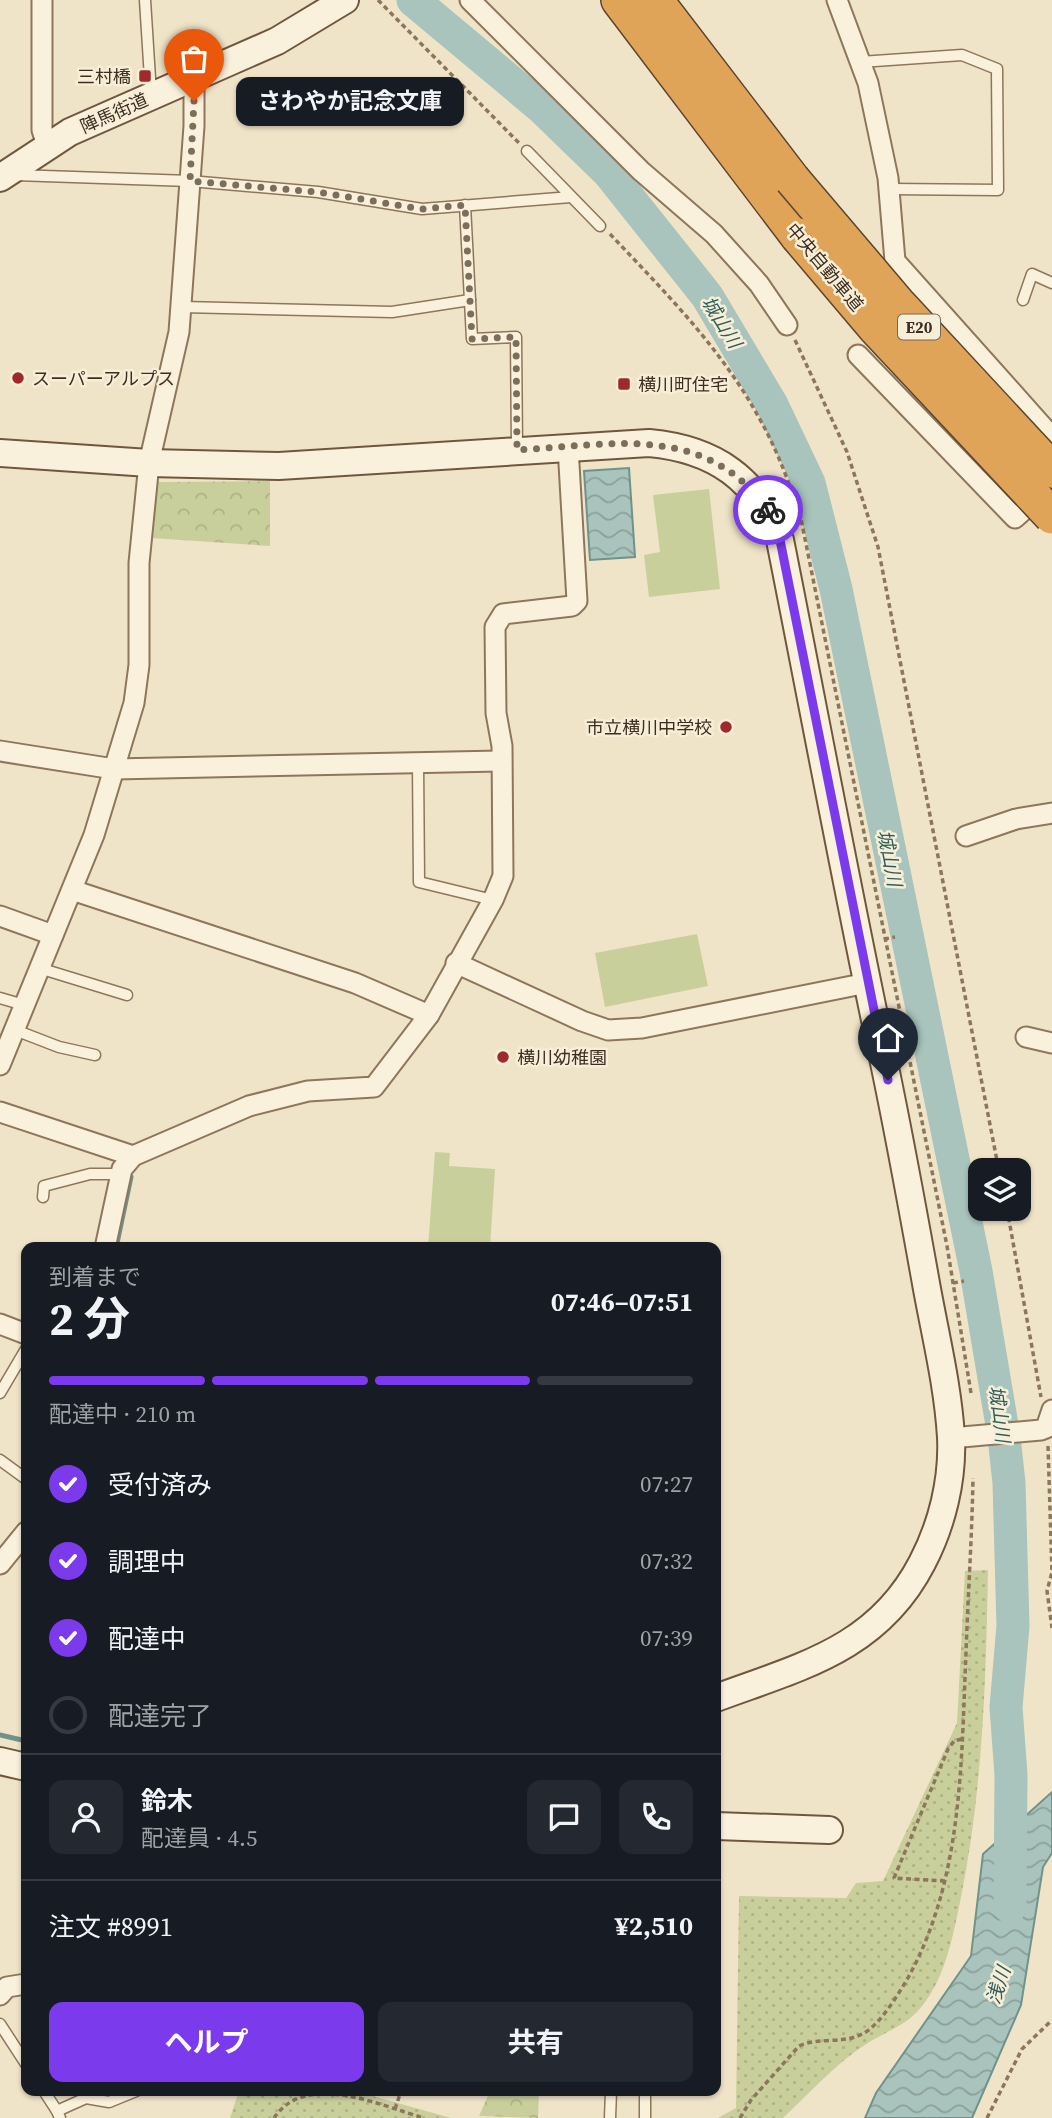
<!DOCTYPE html>
<html lang="ja">
<meta charset="utf-8">
<style>
:root{--surface:#171b24;--page:#242831;--text:#f1f3f6;--muted:#9ea1a6;--line:#363941;--accent:#7c3aed}
body{margin:0;font-family:"Source Serif 4","Noto Sans JP",serif;background:var(--page);color:var(--text);height:100vh;display:flex;flex-direction:column;font-size:26px;white-space:nowrap}
*{box-sizing:border-box;margin:0}
p{font-size:23px;color:var(--muted)}
.icon{flex:none;width:38px;height:38px;fill:none;stroke:currentColor;stroke-width:2;stroke-linecap:round;stroke-linejoin:round}
.map{position:relative;flex:1;overflow:hidden}
.details{position:absolute;left:21px;top:1242px;width:700px;height:854px;display:flex;flex-direction:column;background:var(--surface);border-radius:14px;box-shadow:0 2px 5px #0004}
.details>*{flex:none}
.tools{position:absolute;left:968px;top:1158px;display:grid;gap:14px}
.tools a{display:grid;place-items:center;width:63px;height:63px;border-radius:14px;background:var(--surface);box-shadow:0 2px 5px #0004;font-size:35px}
.pin{position:absolute;display:grid;place-items:center;width:60px;height:60px;color:#fff;margin:-72px -30px;border-radius:50% 50% 50% 0;rotate:-45deg;box-shadow:0 0 7px #0007}
.pin .icon{rotate:45deg}
.courier{position:absolute;display:grid;place-items:center;width:70px;height:70px;margin:-35px;border:5px solid #7c3aed;border-radius:50%;background:#fff;color:#222;box-shadow:0 2px 9px #0007}
.bubble{position:absolute;height:49px;border-radius:14px;background:var(--surface);box-shadow:0 2px 5px #0004;font-size:23px;font-weight:700;line-height:49px;text-align:center}
.summary em{font-style:normal;font-weight:700}
.summary div{display:flex;flex-direction:column-reverse}
.summary{display:flex;align-items:center;justify-content:space-between;height:119px;padding:0 28px}
h1{font-size:46px;font-weight:700;line-height:52px}
.bar{display:grid;grid-template-columns:repeat(4,1fr);gap:10px 7px;align-content:center;height:84px;padding:0 28px}
.bar i{height:9px;border-radius:5px;background:var(--line)}
.bar .current{background:var(--accent)}
.bar p{grid-column:span 4}
.line{display:flex;align-items:center;gap:18px;padding:0 28px;border-top:2px solid var(--line)}
.line div{flex:1}
.round{display:grid;place-items:center;flex:none;width:74px;height:74px;border-radius:14px;background:var(--page)}
ol{padding:0 28px;list-style:none}
li{display:flex;align-items:center;gap:21px;height:77px}
li p{margin-inline-start:auto}
li .icon{padding:7px;border-radius:50%;background:var(--accent);color:#fff;stroke-width:4}
li:last-child{color:var(--muted)}
li i{width:38px;height:38px;border:4px solid var(--line);border-radius:50%}
.cta{display:flex;gap:14px;margin-top:auto;padding:14px 28px}
.cta a{flex:1;height:80px;border-radius:14px;background:var(--accent);color:#fff;font-size:28px;font-weight:700;line-height:80px;text-align:center}
.cta a+a{background:var(--page);color:var(--text)}
.map>svg:first-child{display:block}
</style>
<div class="map">
<svg width="1052" height="2118" viewBox="0 0 1052 2118">
<defs>
<pattern id="grass-dots" width="8" height="8" patternUnits="userSpaceOnUse" patternTransform="scale(1.75)"><rect width="8" height="8" fill="#c9cf9b"/><path d="M2 2h.1M6 6h.1" fill="none" stroke="#aeb285" stroke-width="1.8" stroke-linecap="round"/></pattern>
<pattern id="park-crowns" width="20" height="18" patternUnits="userSpaceOnUse" patternTransform="scale(1.75)"><rect width="20" height="18" fill="#c9cf9b"/><path d="M2 6a3 3 0 1 1 6 0M12 15a3 3 0 1 1 6 0" fill="none" stroke="#aeb285"/></pattern>
<pattern id="water-waves" width="16" height="10" patternUnits="userSpaceOnUse" patternTransform="scale(1.75)"><rect width="16" height="10" fill="#a9c4bc"/><path d="M0 5q4-4 8 0t8 0" fill="none" stroke="#8ba098"/></pattern>
</defs>
<rect width="100%" height="100%" fill="#f0e4c8"/>
<g fill="url(#grass-dots)">
<path d="M988 1570C986 1680 983 1788 961 1897 953 1936 945 1983 916 2013 903 2026 886 2032 871 2041 838 2061 811 2092 783 2118H718L736 2108 739 1896 846 1898 856 1883 883 1881 957 1723 965 1571Z"/>
<path d="M239 2091H355L451 2118H230Z"/>
</g>
<g fill="url(#park-crowns)">
<path d="M270 481V546L151 538 158 482Z"/>
<path d="M490 2091H539L538 2118 479 2116Z"/>
</g>
<g fill="#c9cf9b">
<path d="M709 489 720 589 649 597 644 555 660 552 653 495Z"/>
<path d="M697 934 708 986 605 1007 595 953Z"/>
<path d="M435 1152 450 1153 449 1166 495 1169 490 1248H428Z"/>
</g>
<g fill="url(#water-waves)" stroke="#6f938a" stroke-width="2">
<path d="M629 468 635 557 590 560 584 471Z"/>
<path d="M1052 1792V1853L1043 1867 1021 2005 972 2118H865L876 2093 971 1956 983 1854Z"/>
</g>
<g fill="none" stroke-linecap="round" stroke-linejoin="round">
<g stroke="#6f938a" stroke-width="5">
<path d="M116 1248 131 1177"/>
<path d="M0 1735 26 1741"/>
</g>
<path stroke="#a9c4bc" stroke-width="33" d="M413 0 541 107 609 173 707 296 772 405 809 483 836 589 976 1271 1004 1437 1009 1483 1013 1626 1006 1707 1011 1775 1010 1907"/>
<g stroke="#8d765c" stroke-width="13">
<g id="lane">
<path d="M145 0 151 94"/>
<path d="M860 62 962 55 997 69 998 190 889 189"/>
<path d="M527 151 600 226"/>
<path d="M15 175 190 181 318 192 422 209 571 197"/>
<path d="M465 205 472 339 516 337 517 449"/>
<path d="M1023 300 1032 274 1052 283"/>
<path d="M182 307 392 312 470 300"/>
<path d="M418 763 419 882 493 900"/>
<path d="M39 968 127 995"/>
<path d="M0 998 24 1005"/>
<path d="M15 1030 59 1047 95 1055"/>
<path d="M43 1197 44 1186 90 1174H121"/>
<path d="M0 1393 26 1349"/>
<path d="M0 1460 26 1479"/>
<path d="M0 2024 26 2064"/>
<path d="M44 2091 57 2111"/>
<path d="M60 2118 57 2111 86 2098 109 2102 136 2091"/>
<path d="M610 2118 611 2091"/>
<path d="M645 2118V2091"/>
</g>
</g>
<g stroke="#8d765c" stroke-width="23">
<g id="street">
<path d="M42 0V130L47 145"/>
<path d="M470 0 641 171 714 234 759 284 787 325"/>
<path d="M837 0 868 83 888 178 895 261 1052 437"/>
<path d="M858 355 1015 518 1052 485"/>
<path d="M0 751 114 769 500 761"/>
<path d="M966 836 1016 819 1052 813"/>
<path d="M72 890 355 983 429 1015"/>
<path d="M0 916 53 935"/>
<path d="M456 963 582 1021 608 1030 642 1028 867 983"/>
<path d="M1026 1037 1052 1043"/>
<path d="M0 1065 94 835 134 703 139 665V563L149 463 179 332 194 126V76"/>
<path d="M0 1112 133 1156"/>
<path d="M105 1248 122 1169 133 1156 249 1106 308 1091 374 1087 429 1015 493 900 503 876 502 746 496 713 495 627 503 614 572 606 577 601 568 447"/>
<path d="M0 1324 26 1334"/>
<path d="M951 1438 1041 1430 1046 1428 1052 1410"/>
<path d="M0 1564 26 1532"/>
<path d="M0 1995 7 1987 26 1984"/>
</g>
</g>
<g stroke="#6f573f" stroke-width="30">
<g id="secondary">
<path d="M0 178 70 132 277 41 345 0"/>
<path d="M0 453 149 463 279 466 649 443C715 449 757 479 780 540 813 706 844 873 879 1039 897 1122 912 1205 927 1289 936 1338 948 1387 951 1437 953 1480 942 1525 922 1563 877 1650 799 1667 716 1698"/>
<path d="M0 1761 26 1767"/>
<path d="M716 1826 829 1830"/>
</g>
</g>
<g stroke="#5b4430" stroke-width="38">
<g id="highway">
<path d="M619 0 798 236"/>
<path d="M655 0 792 179"/>
</g>
</g>
<g stroke="#8d765c" stroke-width="3.5" stroke-dasharray="5 3.5" stroke-linecap="butt">
<path d="M378 0 519 143"/>
<path d="M610 234C663 290 720 347 758 416 776 447 788 480 800 514L947 1246 971 1393"/>
<path d="M795 340 847 452 878 547 999 1171"/>
<path d="M884 939 895 937"/>
<path d="M1007 1209 1041 1397"/>
<path d="M953 1283 964 1281"/>
<path d="M1048 1446 1052 1572 1047 1591 1052 1628"/>
<path d="M945 1881 894 1878 948 1749 954 1741 962 1739"/>
<path d="M395 2109 401 2091"/>
<path d="M274 2118C306 2070 381 2106 424 2118"/>
<path d="M740 2118 751 2100 799 2046C823 2035 847 2047 870 2029 884 2017 895 1999 905 1983 963 1883 961 1765 966 1653 968 1594 972 1536 973 1478"/>
<path d="M987 2118 1022 2049 1052 2020"/>
</g>
<use href="#lane" stroke="#faf1dc" stroke-width="10"/>
<use href="#street" stroke="#faf1dc" stroke-width="19"/>
<use href="#secondary" stroke="#faf1dc" stroke-width="26"/>
<use href="#highway" stroke="#e0a458" stroke-width="35"/>
<g stroke="#5b4430" stroke-width="38" stroke-linecap="butt">
<g id="highway-bridge">
<path d="M792 179 899 305 1052 470"/>
<path d="M798 236 875 327 1052 516"/>
</g>
</g>
<use href="#highway-bridge" stroke="#e0a458" stroke-width="35"/>
</g>
<g fill="none" stroke-linecap="round" stroke-linejoin="round">
<path stroke="#7c6e5b" stroke-width="7" stroke-dasharray="0 12.6" d="M194 101 190 181 317 192 422 209 465 205 472 339 516 337 517 450C611 445 705 422 768 510"/>
<path stroke="#7c3aed" stroke-width="9" d="M768 510 780 540 888 1080"/>
</g>
<g fill="#9e2a2b" stroke="#f7eed8" stroke-width="2.5">
<rect x="138" y="69" width="14" height="14" rx="3.5"/>
<circle cx="18" cy="378" r="7"/>
<rect x="617" y="377" width="14" height="14" rx="3.5"/>
<circle cx="726" cy="727" r="7"/>
<circle cx="503" cy="1057" r="7"/>
</g>
<g text-anchor="middle" dominant-baseline="central" stroke-width="5" stroke-linejoin="round" paint-order="stroke">
<rect fill="#f7eed8" stroke="#756857" stroke-width="2" x="898" y="314.5" width="42" height="25" rx="5"/>
<g font-size="16" font-weight="bold" fill="#3d2e20">
<text x="919" y="327">E20</text>
</g>
<g font-size="18" fill="#3d2e20" stroke="#f7eed8" text-anchor="start">
<text x="131" y="76" text-anchor="end">三村橋</text>
<text x="32" y="378">スーパーアルプス</text>
<text x="638" y="384">横川町住宅</text>
<text x="712" y="727" text-anchor="end">市立横川中学校</text>
<text x="517" y="1057">横川幼稚園</text>
</g>
<g font-size="18" fill="#3d2e20" stroke="#f7eed8">
<text transform="translate(114 113) rotate(-24)">陣馬街道</text>
<text transform="translate(825 267) rotate(50)">中央自動車道</text>
</g>
<g font-size="19" font-style="italic" fill="#2f5d5a" stroke="#f7eed8">
<text transform="translate(722 322) rotate(58)">城山川</text>
<text transform="translate(890 858) rotate(79)">城山川</text>
<text transform="translate(1000 1414) rotate(83)">城山川</text>
<text transform="translate(998 1985) rotate(-72)">浅川</text>
</g>
</g>
</svg>
<div class="tools">
<a><svg class="icon" aria-label="layers" viewBox="0 0 24 24"><path d="M12 4l9 5-9 5-9-5zM3 14l9 5 9-5"/></svg></a>
</div>
<div class="pin" style="left:194px;top:101px;background:#ea580c"><svg class="icon" aria-label="bag" viewBox="0 0 24 24"><path d="M5 8h14l-1 12H6zM9 8a3 3 0 0 1 6 0"/></svg></div>
<div class="pin" style="left:888px;top:1080px;background:#1f2937"><svg class="icon" aria-label="home" viewBox="0 0 24 24"><path d="M3 11l9-7 9 7M6 9v11h12V9"/></svg></div>
<div class="courier" style="left:768px;top:510px"><svg class="icon" aria-label="bike" viewBox="0 0 24 24"><circle cx="6" cy="16" r="4"/><circle cx="18" cy="16" r="4"/><path d="M6 16l4-8h5l3 8M10 8l3 8H6M13 5h3"/></svg></div>
<div class="bubble" style="left:236px;top:77px;width:228px">さわやか記念文庫</div>
<section class="details">
<div class="summary"><div><h1>2 分</h1><p>到着まで</p></div><em>07:46–07:51</em></div>
<div class="bar"><i class="current"></i><i class="current"></i><i class="current"></i><i></i><p>配達中 · 210 m</p></div>
<ol>
<li><svg class="icon" aria-label="check" viewBox="0 0 24 24"><path d="M5 12l5 5 9-10"/></svg>受付済み<p>07:27</p></li>
<li><svg class="icon" aria-label="check" viewBox="0 0 24 24"><path d="M5 12l5 5 9-10"/></svg>調理中<p>07:32</p></li>
<li><svg class="icon" aria-label="check" viewBox="0 0 24 24"><path d="M5 12l5 5 9-10"/></svg>配達中<p>07:39</p></li>
<li><i></i>配達完了</li>
</ol>
<div class="line" style="height:126px"><a class="round"><svg class="icon" aria-label="person" viewBox="0 0 24 24"><circle cx="12" cy="8" r="4"/><path d="M4 21q1-7 8-7t8 7"/></svg></a><div><b>鈴木</b><p>配達員 · 4.5</p></div><a class="round"><svg class="icon" aria-label="chat" viewBox="0 0 24 24"><path d="M4 5h16v11H9l-5 4z"/></svg></a><a class="round"><svg class="icon" aria-label="phone" viewBox="0 0 24 24"><path d="M5 4h4l2 5-3 2q2 4 5 5l2-3 5 2v4C11 20 4 13 5 4z"/></svg></a></div>
<div class="line" style="height:91px"><div>注文 #8991</div><b>¥2,510</b></div>
<div class="cta"><a>ヘルプ</a><a>共有</a></div>
</section>
</div>
